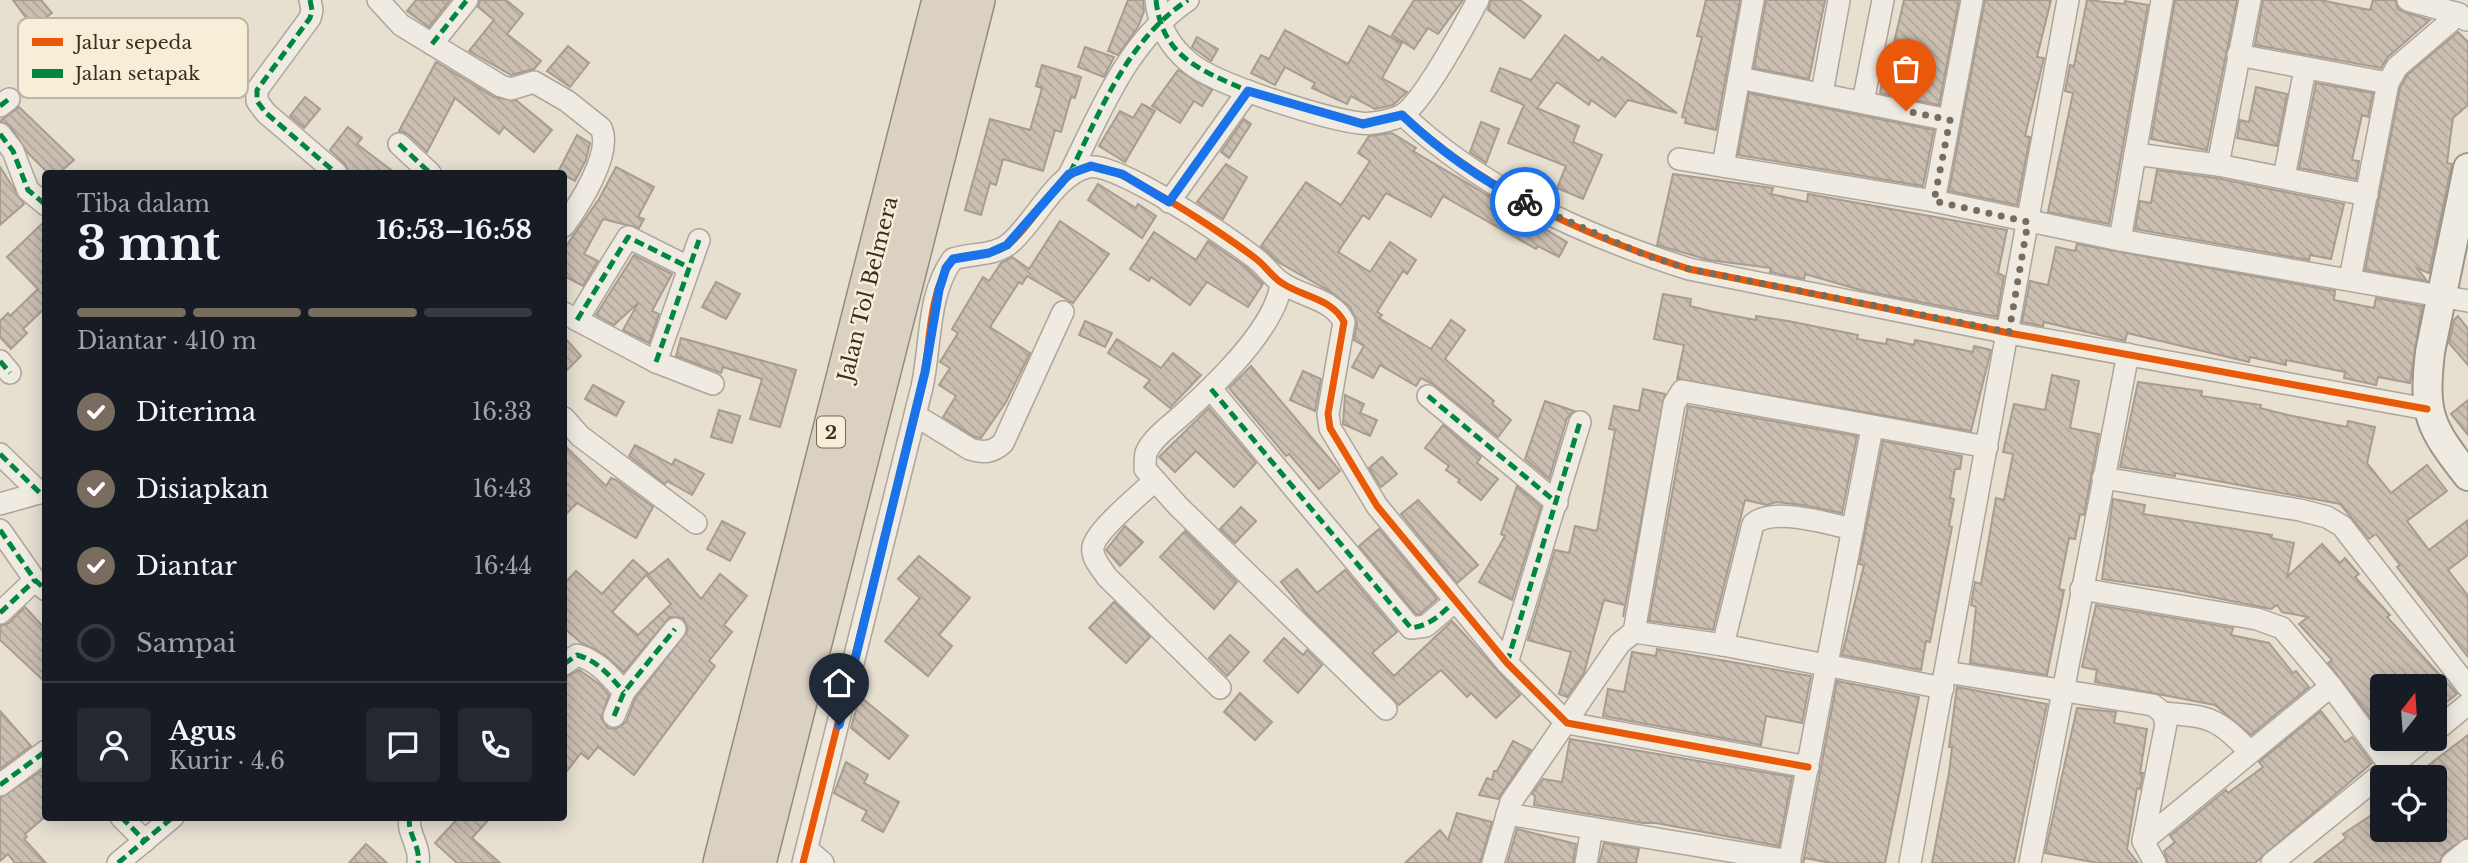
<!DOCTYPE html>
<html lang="id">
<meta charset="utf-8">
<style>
:root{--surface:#171b24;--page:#242831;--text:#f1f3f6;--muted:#9ea1a6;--line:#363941;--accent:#786c5e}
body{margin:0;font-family:"Libre Baskerville",serif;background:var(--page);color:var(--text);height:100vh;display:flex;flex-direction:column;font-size:26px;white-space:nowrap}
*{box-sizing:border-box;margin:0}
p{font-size:23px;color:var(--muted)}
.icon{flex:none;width:38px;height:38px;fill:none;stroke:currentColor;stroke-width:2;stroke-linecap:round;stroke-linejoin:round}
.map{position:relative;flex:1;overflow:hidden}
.side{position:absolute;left:42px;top:170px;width:525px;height:651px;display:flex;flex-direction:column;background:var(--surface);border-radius:7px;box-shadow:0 4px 18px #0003}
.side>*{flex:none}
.needle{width:46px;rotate:17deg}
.fabs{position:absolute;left:2370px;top:674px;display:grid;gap:14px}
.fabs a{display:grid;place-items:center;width:77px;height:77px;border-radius:7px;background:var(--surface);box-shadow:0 4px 18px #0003;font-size:35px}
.pin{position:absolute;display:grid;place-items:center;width:60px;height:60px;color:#fff;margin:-72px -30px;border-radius:50% 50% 50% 0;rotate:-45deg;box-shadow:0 0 7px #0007}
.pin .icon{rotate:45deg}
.courier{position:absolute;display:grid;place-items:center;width:70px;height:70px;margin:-35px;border:5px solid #1a73e8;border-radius:50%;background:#fff;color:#222;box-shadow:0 2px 9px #0007}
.headline em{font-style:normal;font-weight:700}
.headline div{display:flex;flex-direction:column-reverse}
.headline{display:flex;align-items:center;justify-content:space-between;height:119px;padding:0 35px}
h1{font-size:46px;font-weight:700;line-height:52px}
.bar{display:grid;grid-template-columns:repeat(4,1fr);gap:10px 7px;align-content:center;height:84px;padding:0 35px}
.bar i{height:9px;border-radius:5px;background:var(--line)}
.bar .current{background:var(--accent)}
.bar p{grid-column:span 4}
.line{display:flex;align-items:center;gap:18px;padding:0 35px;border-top:2px solid var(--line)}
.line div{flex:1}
.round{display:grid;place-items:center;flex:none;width:74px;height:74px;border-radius:7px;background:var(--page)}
ol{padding:0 35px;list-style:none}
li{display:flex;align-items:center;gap:21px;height:77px}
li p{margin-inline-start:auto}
li .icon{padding:7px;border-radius:50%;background:var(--accent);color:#fff;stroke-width:4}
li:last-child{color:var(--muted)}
li i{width:38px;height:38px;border:4px solid var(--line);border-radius:50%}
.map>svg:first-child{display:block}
</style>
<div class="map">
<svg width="2468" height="863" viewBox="0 0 2468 863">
<defs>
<pattern id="building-back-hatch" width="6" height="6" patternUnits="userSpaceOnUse" patternTransform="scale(1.75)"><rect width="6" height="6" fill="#cbbfb2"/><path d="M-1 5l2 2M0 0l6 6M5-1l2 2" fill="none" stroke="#afa499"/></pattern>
</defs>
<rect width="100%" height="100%" fill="#e7e0d1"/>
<g fill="url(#building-back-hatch)" stroke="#a89c90" stroke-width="2">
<path d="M13 0H41L52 13 33 27Z"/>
<path d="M416 0H450L429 27 407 11Z"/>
<path d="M480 0H506L523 14 507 34 541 61 534 69 511 75 469 51 494 20 478 7Z"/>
<path d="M1128 0H1143L1144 11 1138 27 1118 55 1108 51Z"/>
<path d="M1414 0H1463L1438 34 1428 28 1414 49 1392 35Z"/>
<path d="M1491 0H1520L1541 16 1524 38 1488 10Z"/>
<path d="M1706 0H1740L1716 130 1685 123 1686 118 1682 117 1702 37 1697 36Z"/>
<path d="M1766 0H1825L1809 79 1754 68Z"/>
<path d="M1904 0H1959L1939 105 1880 93 1889 46 1893 47Z"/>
<path d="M1985 0H2051L2037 57 2044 58 2025 136 2030 137 2017 205 1949 191Z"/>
<path d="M2087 0 2124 4 2125 1 2148 5 2109 224 2048 212 2073 93 2065 91 2070 65 2074 66Z"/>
<path d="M2175 0H2237L2207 150 2151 139Z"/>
<path d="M2263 0H2320L2370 10 2373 0H2395L2398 9 2404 12 2430 20 2388 57 2381 68 2255 45Z"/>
<path d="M1369 26 1402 43 1382 78 1407 92 1393 105 1375 109 1351 96 1347 104 1312 88 1315 83 1285 67 1275 85 1251 73 1261 55 1269 59 1285 30 1348 64Z"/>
<path d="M2458 32 2468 42V105L2453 118 2447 163 2452 164 2429 273 2417 268 2427 281 2365 270 2400 88 2407 75Z"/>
<path d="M1565 35 1599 61 1602 57 1677 113 1628 100 1615 117 1591 100 1589 105 1557 82 1537 108 1579 126 1573 142 1602 155 1583 199 1557 188 1566 166 1508 143 1524 105 1491 91 1500 68 1531 80Z"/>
<path d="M1197 37 1218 49 1211 61 1192 47Z"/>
<path d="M568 46 589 63 570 87 547 71Z"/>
<path d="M1085 47 1114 57 1104 77 1078 67Z"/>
<path d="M436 62 494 97 517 101 552 130 534 152 504 127 499 134 455 98 427 152 408 134 399 131Z"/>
<path d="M1042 65 1081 77 1075 98 1071 97 1061 132 1055 130 1043 171 1003 159 996 185 990 183 981 215 965 210 990 119 1030 130 1042 88 1036 86Z"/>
<path d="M1178 70 1212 90 1202 106 1194 101 1180 123 1152 106Z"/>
<path d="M2316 83 2373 93 2368 117 2362 115 2352 160 2359 161 2356 179 2299 168Z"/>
<path d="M2256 87 2287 94 2277 146 2237 138 2240 120 2249 122Z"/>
<path d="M1749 93 1934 130 1923 186 1738 155Z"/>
<path d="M305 97 320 109 304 128 290 116Z"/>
<path d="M1142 104 1155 111 1125 162 1099 146 1120 111 1133 118Z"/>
<path d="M19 107 74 160 59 173H48L27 152 10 126 0 121Z"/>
<path d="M1244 119 1251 124 1229 158 1221 152Z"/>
<path d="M1481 122 1499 129 1486 163 1470 152Z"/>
<path d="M348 127 362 138 357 144 395 173H349L345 164 330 150Z"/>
<path d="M1392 133 1416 148 1413 151 1567 242 1559 257 1538 246 1536 249 1443 196 1431 217 1386 193 1369 219 1363 215 1338 252 1370 272 1390 242 1416 260 1407 274 1403 271 1377 312 1382 315 1379 318 1431 349 1451 320 1465 330 1445 359 1494 401 1492 404 1511 420 1498 437 1436 386 1421 378 1416 386 1380 365 1373 378 1352 367 1364 346 1354 340 1357 323 1350 307 1331 292 1278 262 1261 246 1306 182 1341 205 1370 161 1358 153 1369 136Z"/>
<path d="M577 135 590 143 586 160 575 181 558 172Z"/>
<path d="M1226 164 1247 177 1223 219 1197 202Z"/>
<path d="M0 167 24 204 0 225Z"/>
<path d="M616 167 654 187 638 217 644 219 639 228 603 219 584 254 598 261 583 286 564 276V249L599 199Z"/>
<path d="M2157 170 2216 178 2344 204 2331 259 2310 255 2309 260 2135 229 2140 201 2151 203Z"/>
<path d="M1673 174 1773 188 1771 194 1807 202 1808 194 2007 230 1998 273 2004 276 1997 317 1864 291 1805 274 1804 279 1770 272 1771 268 1709 260 1657 245Z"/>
<path d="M1098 184 1136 208 1138 204 1156 216 1142 238 1088 200Z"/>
<path d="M46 220V307L23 329 27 333 11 349 0 337V321L8 313 10 316 38 289 7 257Z"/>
<path d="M1060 221 1109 254 1073 303 1027 276 1022 284 1019 282 990 327 1030 353 1006 402 981 438 975 437 943 417 956 396 939 385 950 368 940 362 958 333 952 329 983 277 989 281 1001 263 1012 257 1029 269Z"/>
<path d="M1154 232 1196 260 1208 241 1247 268 1263 284 1248 307 1207 282 1190 305 1151 277 1149 281 1130 269Z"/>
<path d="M2077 244 2335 291 2334 300 2374 308 2376 298 2422 306 2410 383 2378 377 2376 385 2344 378 2345 372 2286 360V365L2250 357 2249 362 2127 333 2125 341 2044 322 2043 326 2022 322 2030 281 2048 285 2056 247 2075 251Z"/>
<path d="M634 255 672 274 652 311 659 314 649 343 623 330 638 303 614 325 596 315Z"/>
<path d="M716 282 740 294 726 319 702 307Z"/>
<path d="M1663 294 1691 299 1690 306 1714 312 1756 320V316L1788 321 1858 335 1857 339 1886 344 1887 339 1914 345 1915 340 1973 352 1974 346 1991 350 1971 431 1677 379 1684 345 1654 339Z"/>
<path d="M2458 316 2468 329V365L2449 343 2454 320Z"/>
<path d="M1085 321 1112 333 1105 347 1079 335Z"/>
<path d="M564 337 581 356 564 373Z"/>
<path d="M681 338 796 370 780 427 750 419 762 379 723 367 721 373 676 356Z"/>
<path d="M1117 339 1161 368 1173 353 1201 375 1170 408 1144 387 1150 380 1108 353Z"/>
<path d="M1251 366 1340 471 1319 489 1289 454 1286 456 1229 388Z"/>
<path d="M1303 371 1321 379 1315 411 1290 400Z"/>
<path d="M2052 375 2079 381 2070 428 2099 434 2084 515 2080 514 2075 539 2069 538 2059 589 2064 590 2047 675 1970 663 1976 607 1971 605 1975 582 1981 584 1996 498 2004 500 2013 454 2003 452 2014 404 2045 410Z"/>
<path d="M2138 382 2202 391 2201 396 2261 405 2260 408 2288 415 2347 427 2348 421 2375 427 2367 463 2391 493 2427 465 2447 491 2407 521 2429 550 2468 520V555L2448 570 2468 596V657L2397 567 2400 565 2376 534 2369 539 2340 504 2175 473V476L2120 467Z"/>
<path d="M593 385 624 402 616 416 585 399Z"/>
<path d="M1643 389 1665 394 1623 617 1625 605 1604 600 1584 673 1567 697 1559 694 1571 652 1528 640 1555 550 1569 553 1575 526 1597 531 1615 430 1609 429 1614 406 1639 411Z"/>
<path d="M1345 395 1364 404 1360 413 1377 420 1370 436 1343 424Z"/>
<path d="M2468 400V435L2451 414Z"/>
<path d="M1545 401 1574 411 1567 418 1549 479 1525 459Z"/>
<path d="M1688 406 1857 436 1842 513 1803 505 1776 502 1767 505 1745 500 1713 630 1649 621Z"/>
<path d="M1209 408 1256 463 1234 487 1196 451 1175 472 1159 457Z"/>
<path d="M719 410 740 416 732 443 711 437Z"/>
<path d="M1443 425 1481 457 1477 463 1498 479 1481 500 1458 482 1460 480 1446 470 1449 466 1425 448Z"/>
<path d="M1883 441 1962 456 1960 469H1955L1950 498 1954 499 1949 526 1952 527 1930 642 1926 641 1921 670 1842 655 1864 565 1859 564Z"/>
<path d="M564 445 606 486 611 478 616 480 653 507 636 538 577 503 564 516Z"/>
<path d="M635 445 672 465 675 459 704 474 692 495 667 481 665 484 629 456Z"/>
<path d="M1382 457 1397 474 1381 487 1369 468Z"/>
<path d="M1517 486 1541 507 1512 600 1479 582 1505 536 1501 534Z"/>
<path d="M2113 499 2145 505 2143 514 2272 535 2271 538 2294 543 2287 577 2322 544 2340 563 2345 558 2359 574 2355 577 2390 615 2387 617 2457 694 2434 712V686H2382V732L2328 663 2332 660 2299 624 2308 617 2282 612 2277 605 2271 609 2177 590 2102 579Z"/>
<path d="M1418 500 1478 565 1457 583 1401 514Z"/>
<path d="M1241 507 1256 521 1235 543 1220 529Z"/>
<path d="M722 521 745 533 730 561 707 549Z"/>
<path d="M1125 526 1143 542 1120 566 1106 550Z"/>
<path d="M1379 529 1437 599 1420 614H1416L1359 546Z"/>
<path d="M1185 531 1237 582 1214 609 1160 557Z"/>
<path d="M919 556 970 598 939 635 952 646 928 676 885 641 920 598 898 579Z"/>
<path d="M668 559 701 599 720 574 747 596 724 625 732 632 709 661 715 666 634 775 598 747 588 759 581 753 564 775 565 677 579 670 599 684 609 695 601 718 608 728 616 729 626 722 635 699 688 630 683 618 670 617 624 672 605 655 580 642 564 628V584L576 571 602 594 633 560 648 573 612 612 638 635 671 604 647 576Z"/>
<path d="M1297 569 1317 593 1345 570 1397 632 1372 653 1394 676 1452 621 1520 695 1496 718 1471 693 1467 697 1441 670 1399 705 1306 613 1281 582Z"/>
<path d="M1114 602 1150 637 1126 663 1089 628Z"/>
<path d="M2096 605 2233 628 2231 635 2269 643 2293 673 2296 671 2309 687 2251 735 2215 705 2095 682 2097 670 2082 667Z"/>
<path d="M25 607 46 630V683L0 640V626L9 623Z"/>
<path d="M1230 635 1249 652 1227 676 1209 658Z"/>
<path d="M1284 638 1303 655 1307 650 1322 665 1298 693 1264 661Z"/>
<path d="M1657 649 1811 676 1802 723 1766 716 1761 745 1603 716 1608 689 1624 692 1632 652 1656 656Z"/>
<path d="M1837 681 1919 697 1885 863H1831L1805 858 1803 863Z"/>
<path d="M1957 687 2047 704 2014 863H1932L1949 773 1952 747H1949Z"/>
<path d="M1240 693 1272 722 1255 740 1224 712Z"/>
<path d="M863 699 908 736 889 759 851 728 857 706Z"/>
<path d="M2077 708 2116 712 2114 723 2147 729 2140 773H2143L2140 789 2137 788 2127 849 2138 863H2098L2045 853Z"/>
<path d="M0 711 31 746 0 769Z"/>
<path d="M2321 711 2345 742 2352 737 2372 763 2255 863H2168L2164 851 2175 842 2170 836 2226 790 2228 793 2263 767 2259 762Z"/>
<path d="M2468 735V837L2444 853 2439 863H2314L2346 838 2343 834 2382 808V830H2434V777H2413Z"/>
<path d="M1570 739 1792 777 1779 846 1656 823H1643L1534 805 1535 796 1532 794 1543 779 1562 782Z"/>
<path d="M1513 741 1531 750 1498 799 1479 795 1487 778 1492 780 1494 771H1497Z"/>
<path d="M846 762 868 775 864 783 899 802 883 832 862 820 867 811 834 793Z"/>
<path d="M46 768V816L25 834 27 837 24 839 46 863H15L8 854 0 861V798Z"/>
<path d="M1457 813 1492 822 1480 863H1405L1440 830 1448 840Z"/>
<path d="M459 817H491L472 838 500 863H457L435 843Z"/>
<path d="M1517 829 1576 844 1573 863H1507Z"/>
<path d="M1604 843 1639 849 1636 863H1599Z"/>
<path d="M366 844 387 863H349Z"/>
</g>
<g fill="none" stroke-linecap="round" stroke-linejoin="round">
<g stroke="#ada599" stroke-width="24">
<g id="street">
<path d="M310 0 312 10 310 18 257 90V101L266 113 336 173"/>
<path d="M378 0 401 25 501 86 511 89 534 82 567 101 601 128C613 153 579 205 564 226"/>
<path d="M1156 0C1159 27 1169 46 1190 63 1216 85 1326 119 1360 123 1370 125 1394 120 1402 115 1422 104 1466 23 1478 0"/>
<path d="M2408 0 2459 14 2466 20"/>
<path d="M432 44 467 0"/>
<path d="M2238 55 2388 83"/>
<path d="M1739 78 1949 120"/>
<path d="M1822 93 1839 0"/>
<path d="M1863 102 1883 0"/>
<path d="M0 106 9 99"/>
<path d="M1403 115C1483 190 1585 236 1689 269L2009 333 2427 409"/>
<path d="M0 134 13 151 28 190 46 205"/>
<path d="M399 144 430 173"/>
<path d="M2135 154 2218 165 2367 195"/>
<path d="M1679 159 1934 201 2120 240 2468 301"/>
<path d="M2218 165 2250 0"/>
<path d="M1723 166 1753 0"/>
<path d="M1069 175C1101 111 1127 41 1188 0"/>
<path d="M2284 177 2305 69"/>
<path d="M1934 201 1972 0"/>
<path d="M1169 202 1248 91"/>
<path d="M2120 240 2162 0"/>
<path d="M2350 279 2388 83 2397 67 2459 14"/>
<path d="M1281 283C1277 326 1214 386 1183 414 1171 425 1152 438 1146 453 1145 458 1145 464 1145 469L1178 506 1386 709"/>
<path d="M564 313 656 362 713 384"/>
<path d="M577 320 628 237 688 267"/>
<path d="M0 361 10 373"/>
<path d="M656 362 699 240"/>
<path d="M1211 389 1411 628 1426 626 1454 602"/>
<path d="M1428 396 1557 503"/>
<path d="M915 415 970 449C983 453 992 453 1003 443L1063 312"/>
<path d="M564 418 580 436 696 523"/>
<path d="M0 454 40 493"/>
<path d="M2103 478 2300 510 2327 517 2342 526 2468 687"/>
<path d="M1154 481C1140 495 1096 530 1093 547 1091 558 1102 569 1107 577L1220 688"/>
<path d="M0 504 46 491"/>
<path d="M0 530 35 580 46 590"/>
<path d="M2081 589 2257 619 2282 628 2331 686 2391 767"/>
<path d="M0 613 35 580"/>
<path d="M1634 632 1723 645 1943 688"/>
<path d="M1723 645 1753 524C1774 506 1827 524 1853 529"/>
<path d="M1507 663 1580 422"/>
<path d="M564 664 577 655C598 661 609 675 624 692"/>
<path d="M1946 672 2153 705 2163 713 2166 724 2143 841 2155 863"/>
<path d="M2163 713C2211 717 2216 717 2250 752"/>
<path d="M614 716 624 692 675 629"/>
<path d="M2434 732 2468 704"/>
<path d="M0 785 46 751"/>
<path d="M1507 814 1790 861"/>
<path d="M121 817 145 841"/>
<path d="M410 817C406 832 421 846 418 863"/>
<path d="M2143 841 2331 686"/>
<path d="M807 849 823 863"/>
<path d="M118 863 173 817"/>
<path d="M803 863C844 705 883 546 922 387 931 347 927 293 953 259 971 253 994 256 1009 244 1036 222 1054 175 1088 167 1117 161 1229 238 1255 258 1265 265 1272 277 1282 283 1302 297 1332 298 1344 322L1328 414 1330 428 1377 506 1507 663 1567 723 1808 767"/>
<path d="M1493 863 1511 802 1620 643 1634 632 1674 404 1682 391 1987 447"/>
<path d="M1586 863 1592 828"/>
<path d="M1789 863 1872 428"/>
<path d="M1910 863 2068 0"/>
<path d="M2030 863 2128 354"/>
<path d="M2272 863 2426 738"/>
<path d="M2452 863 2468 850"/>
</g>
</g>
<g stroke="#9c958a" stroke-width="32">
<path id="secondary" d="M2468 168 2430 352C2423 415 2429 426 2468 476"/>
</g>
<g stroke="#928b80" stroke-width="40">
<g id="highway">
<path d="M722 863 941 0"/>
<path d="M757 863 976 0"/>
</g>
</g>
<use href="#street" stroke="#efebe3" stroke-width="21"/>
<use href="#secondary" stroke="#efebe3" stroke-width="28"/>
<use href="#highway" stroke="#dad1c2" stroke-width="37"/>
<g stroke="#00873e" stroke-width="5" stroke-dasharray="10 5" stroke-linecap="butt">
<path d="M310 0 312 10 310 18 257 90V101L266 113 336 173"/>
<path d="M1156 0C1162 58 1201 70 1248 91"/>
<path d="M432 44 467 0"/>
<path d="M0 106 9 99"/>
<path d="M0 134 13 151 28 190 46 205"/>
<path d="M399 144 430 173"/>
<path d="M1070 173C1101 110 1127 40 1188 0"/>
<path d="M577 320 628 237 688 267"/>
<path d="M0 361 10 373"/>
<path d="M656 362 699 240"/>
<path d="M1211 389 1411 628C1431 625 1440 615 1454 602L1450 597"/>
<path d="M1428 396 1557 503"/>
<path d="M0 454 40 493"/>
<path d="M0 530 35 580 46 590"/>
<path d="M0 613 35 580"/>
<path d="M1507 663 1580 422"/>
<path d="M564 664 577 655C598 661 609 675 624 692"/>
<path d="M614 716 624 692 675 629"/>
<path d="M0 785 46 751"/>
<path d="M121 817 145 841"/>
<path d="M410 817C406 832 421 846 418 863"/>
<path d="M118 863 173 817"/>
</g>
<g stroke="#f7eed8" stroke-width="11">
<g id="cycleway">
<path d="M1403 115C1483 190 1585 236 1689 269L2009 333 2427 409"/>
<path d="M803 863C844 705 883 546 922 387 931 347 927 293 953 259 971 253 994 256 1009 244 1036 222 1054 175 1088 167 1117 161 1229 238 1255 258 1265 265 1272 277 1282 283 1302 297 1332 298 1344 322L1328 414 1330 428 1377 506 1507 663 1567 723 1808 767"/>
</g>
</g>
<use href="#cycleway" stroke="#e8590c" stroke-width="7"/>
</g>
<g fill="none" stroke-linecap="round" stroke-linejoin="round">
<path stroke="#786c5e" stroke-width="7" stroke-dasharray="0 12.6" d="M1525 202 1645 255 1689 269 2009 332 2028 222 1934 201 1950 120 1906 111"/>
<path stroke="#1a73e8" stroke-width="9" d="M839 725 925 372 939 290 946 268 953 259 989 253 1007 245 1069 174 1091 166 1122 174 1169 202 1248 91 1363 124 1402 115C1439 150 1479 179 1525 202"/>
</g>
<g text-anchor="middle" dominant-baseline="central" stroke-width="5" stroke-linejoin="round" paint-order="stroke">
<rect fill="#f7eed8" stroke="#756857" stroke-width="2" x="817" y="416.5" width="28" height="31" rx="5"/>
<g font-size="19" font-weight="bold" fill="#3d2e20">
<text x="831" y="432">2</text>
</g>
<g font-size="21" fill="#3d2e20" stroke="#f7eed8">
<text transform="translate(868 289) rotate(-76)">Jalan Tol Belmera</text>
</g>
</g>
<rect x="18" y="18" width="230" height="80" rx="10" fill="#f7eed8" stroke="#bfb4a1" stroke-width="2"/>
<rect x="32" y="38" width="31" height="8" fill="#e8590c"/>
<rect x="32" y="69" width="31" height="9" fill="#00873e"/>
<g font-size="19" fill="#3d2e20">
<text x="75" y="49">Jalur sepeda</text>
<text x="75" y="80">Jalan setapak</text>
</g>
</svg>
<div class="fabs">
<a><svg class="needle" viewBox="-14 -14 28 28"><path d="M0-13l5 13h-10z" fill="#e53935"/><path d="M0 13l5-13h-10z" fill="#9ea1a6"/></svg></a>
<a><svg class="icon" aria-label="locate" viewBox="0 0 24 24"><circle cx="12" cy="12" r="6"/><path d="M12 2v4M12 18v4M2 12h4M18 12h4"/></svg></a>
</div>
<div class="pin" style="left:1906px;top:111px;background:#ea580c"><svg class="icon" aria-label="bag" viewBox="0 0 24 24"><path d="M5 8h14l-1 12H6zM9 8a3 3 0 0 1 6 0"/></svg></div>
<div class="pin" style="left:839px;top:725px;background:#1f2937"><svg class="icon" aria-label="home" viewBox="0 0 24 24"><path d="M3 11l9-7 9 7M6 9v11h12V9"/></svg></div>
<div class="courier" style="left:1525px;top:202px"><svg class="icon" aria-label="bike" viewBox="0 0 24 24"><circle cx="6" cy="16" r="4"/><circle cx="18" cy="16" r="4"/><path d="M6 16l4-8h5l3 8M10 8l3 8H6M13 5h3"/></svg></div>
<section class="side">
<div class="headline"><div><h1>3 mnt</h1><p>Tiba dalam</p></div><em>16:53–16:58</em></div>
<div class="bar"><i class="current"></i><i class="current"></i><i class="current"></i><i></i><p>Diantar · 410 m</p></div>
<ol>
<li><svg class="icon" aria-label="check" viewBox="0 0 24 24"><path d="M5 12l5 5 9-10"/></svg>Diterima<p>16:33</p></li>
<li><svg class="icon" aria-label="check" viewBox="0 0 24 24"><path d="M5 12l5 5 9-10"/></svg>Disiapkan<p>16:43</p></li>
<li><svg class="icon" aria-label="check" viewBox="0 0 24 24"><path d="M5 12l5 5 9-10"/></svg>Diantar<p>16:44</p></li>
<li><i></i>Sampai</li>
</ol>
<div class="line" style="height:126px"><a class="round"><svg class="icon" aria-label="person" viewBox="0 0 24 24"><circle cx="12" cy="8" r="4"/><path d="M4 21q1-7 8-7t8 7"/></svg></a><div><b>Agus</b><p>Kurir · 4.6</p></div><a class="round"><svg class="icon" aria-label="chat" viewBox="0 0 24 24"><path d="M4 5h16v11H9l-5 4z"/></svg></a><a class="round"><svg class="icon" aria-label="phone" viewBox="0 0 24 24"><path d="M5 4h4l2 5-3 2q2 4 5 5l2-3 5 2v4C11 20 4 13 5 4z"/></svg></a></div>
</section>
</div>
